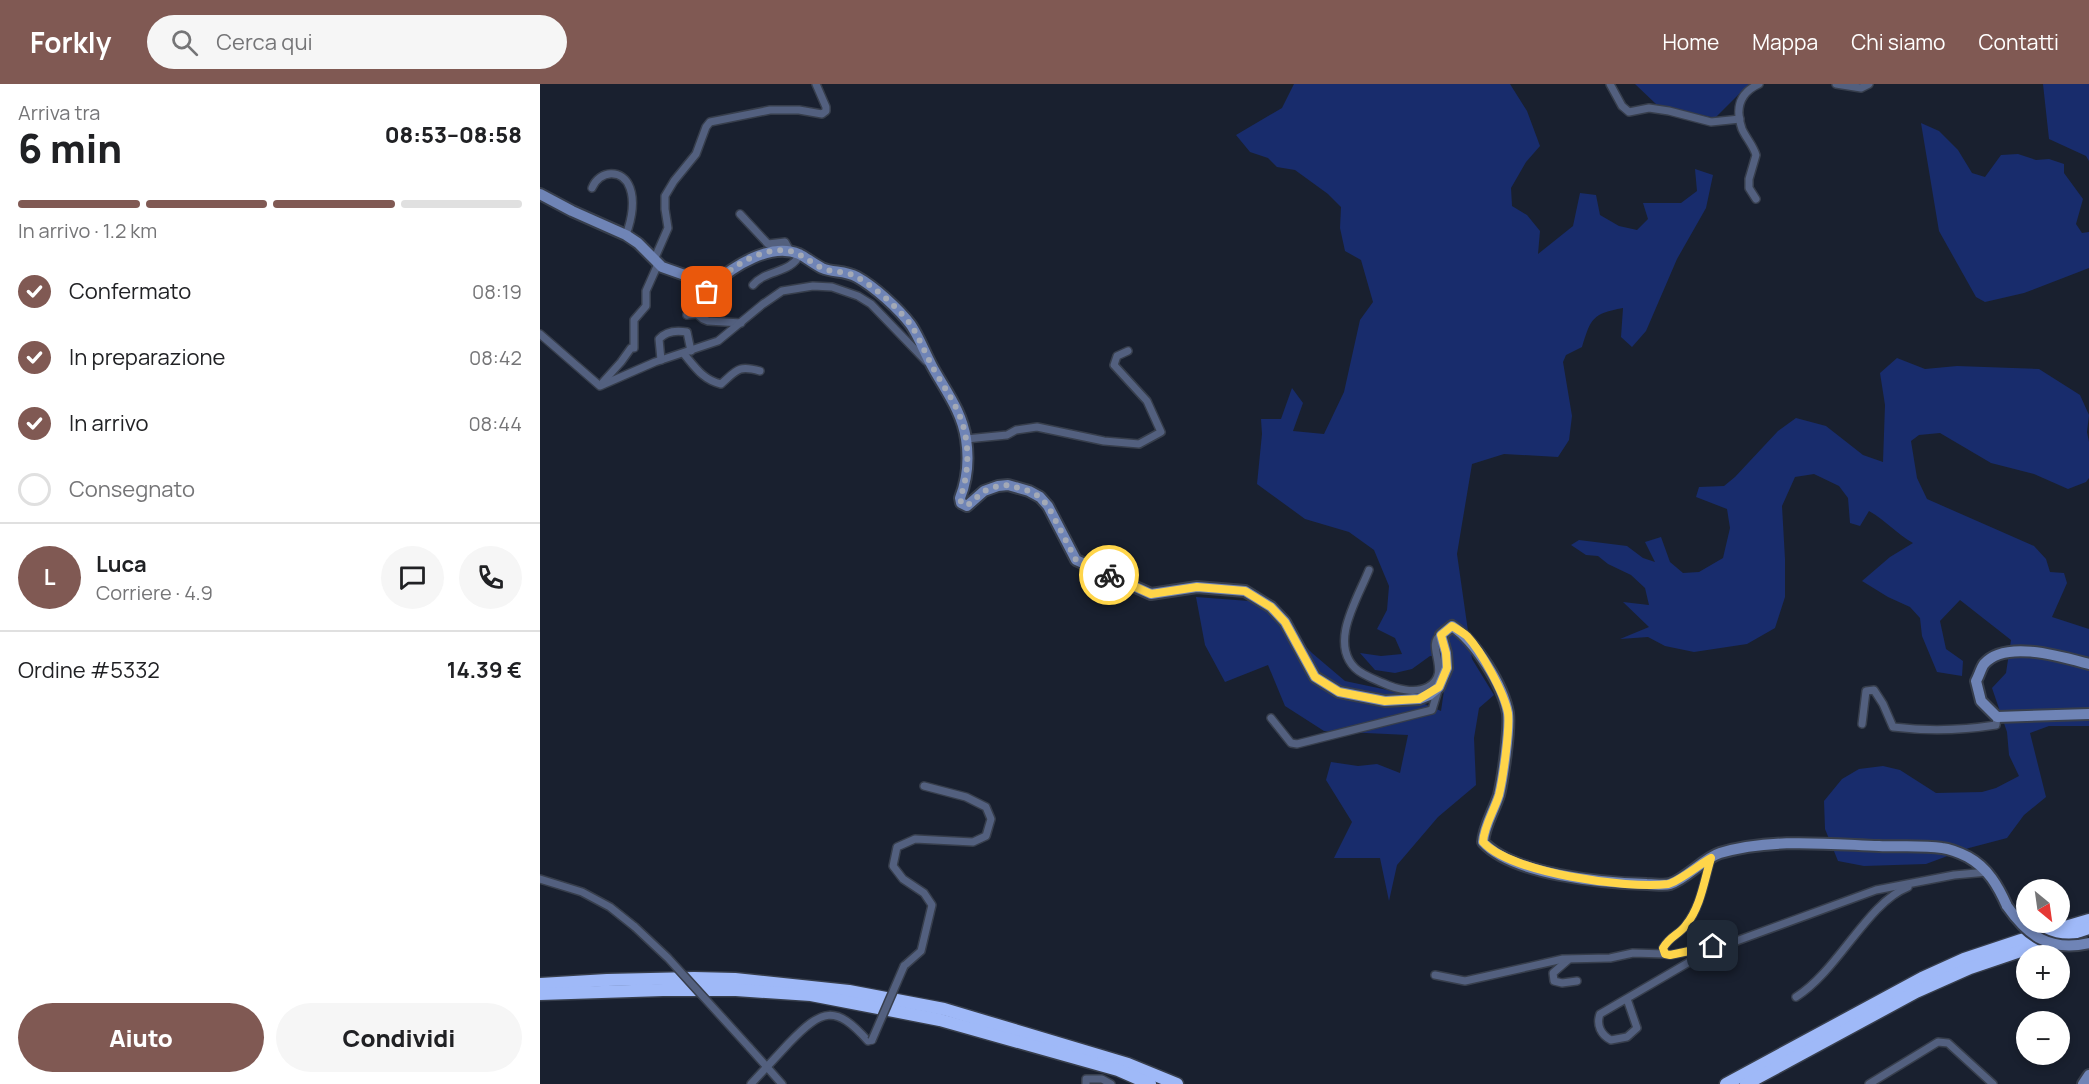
<!DOCTYPE html>
<html lang="it">
<meta charset="utf-8">
<style>
:root{--surface:#fff;--page:#f6f6f6;--text:#202124;--muted:#757577;--line:#e0e0e0;--accent:#805953}
body{margin:0;font-family:Manrope,sans-serif;background:var(--page);color:var(--text);height:100vh;display:flex;flex-direction:column;font-size:22px;white-space:nowrap}
*{box-sizing:border-box;margin:0}
p{font-size:20px;color:var(--muted)}
.icon{flex:none;width:33px;height:33px;fill:none;stroke:currentColor;stroke-width:2;stroke-linecap:round;stroke-linejoin:round}
.map{position:relative;flex:1;overflow:hidden}
.drawer{display:flex;flex-direction:column;background:var(--surface);width:540px}
.drawer>*{flex:none}
.needle{width:39px;rotate:151deg}
.buttons{position:absolute;left:1476px;top:795px;display:grid;gap:12px}
.buttons a{display:grid;place-items:center;width:54px;height:54px;border-radius:50%;background:var(--surface);box-shadow:0 3px 9px #0003;font-size:30px}
.pin{position:absolute;display:grid;place-items:center;width:51px;height:51px;color:#fff;margin:-26px;border-radius:12px;box-shadow:0 3px 9px #0006}
.courier{position:absolute;display:grid;place-items:center;width:60px;height:60px;margin:-30px;border:4px solid #ffd54a;border-radius:50%;background:#fff;color:#222;box-shadow:0 2px 8px #0007}
.overview em{font-style:normal;font-weight:800}
.overview div{display:flex;flex-direction:column-reverse}
.overview{display:flex;align-items:center;justify-content:space-between;height:102px;padding:0 18px}
h1{font-size:39px;font-weight:800;line-height:45px}
.bar{display:grid;grid-template-columns:repeat(4,1fr);gap:9px 6px;align-content:center;height:72px;padding:0 18px}
.bar i{height:8px;border-radius:4px;background:var(--line)}
.bar .on{background:var(--accent)}
.bar p{grid-column:span 4}
.line{display:flex;align-items:center;gap:15px;padding:0 18px;border-top:2px solid var(--line)}
.line div{flex:1}
.round{display:grid;place-items:center;flex:none;width:63px;height:63px;border-radius:32px;background:var(--page)}
ol{padding:0 18px;list-style:none}
li{display:flex;align-items:center;gap:18px;height:66px}
li p{margin-inline-start:auto}
li .icon{padding:6px;border-radius:50%;background:var(--accent);color:#fff;stroke-width:4}
li:last-child{color:var(--muted)}
li i{width:33px;height:33px;border:3px solid var(--line);border-radius:50%}
.button{display:flex;gap:12px;margin-top:auto;padding:12px 18px}
.button a{flex:1;height:69px;border-radius:36px;background:var(--accent);color:#fff;font-size:24px;font-weight:800;line-height:69px;text-align:center}
.button a+a{background:var(--page);color:var(--text)}
header{display:flex;align-items:center;gap:36px;box-sizing:border-box;height:84px;padding:0 30px;background:var(--accent);color:#fff}
header strong{font-size:28px}
nav{display:flex;gap:33px;margin-inline-start:auto;font-size:21px}
.search{width:420px;height:54px;background:var(--page);display:flex;align-items:center;gap:15px;box-sizing:border-box;padding:0 21px;border-radius:33px;color:var(--muted);font-size:22px}
main{display:flex;flex:1;min-height:0}
.map>svg:first-child{display:block}
</style>
<header>
<strong>Forkly</strong>
<div class="search"><svg class="icon" aria-label="search" viewBox="0 0 24 24"><circle cx="10" cy="10" r="6"/><path d="M15 15l6 6"/></svg>Cerca qui</div>
<nav><a>Home</a><a>Mappa</a><a>Chi siamo</a><a>Contatti</a></nav>
</header>
<main>
<section class="drawer">
<div class="overview"><div><h1>6 min</h1><p>Arriva tra</p></div><em>08:53–08:58</em></div>
<div class="bar"><i class="on"></i><i class="on"></i><i class="on"></i><i></i><p>In arrivo · 1.2 km</p></div>
<ol>
<li><svg class="icon" aria-label="check" viewBox="0 0 24 24"><path d="M5 12l5 5 9-10"/></svg>Confermato<p>08:19</p></li>
<li><svg class="icon" aria-label="check" viewBox="0 0 24 24"><path d="M5 12l5 5 9-10"/></svg>In preparazione<p>08:42</p></li>
<li><svg class="icon" aria-label="check" viewBox="0 0 24 24"><path d="M5 12l5 5 9-10"/></svg>In arrivo<p>08:44</p></li>
<li><i></i>Consegnato</li>
</ol>
<div class="line" style="height:108px"><b class="round" style="background:var(--accent);color:#fff">L</b><div><b>Luca</b><p>Corriere · 4.9</p></div><a class="round"><svg class="icon" aria-label="chat" viewBox="0 0 24 24"><path d="M4 5h16v11H9l-5 4z"/></svg></a><a class="round"><svg class="icon" aria-label="phone" viewBox="0 0 24 24"><path d="M5 4h4l2 5-3 2q2 4 5 5l2-3 5 2v4C11 20 4 13 5 4z"/></svg></a></div>
<div class="line" style="height:78px"><div>Ordine #5332</div><b>14.39 €</b></div>
<div class="button"><a>Aiuto</a><a>Condividi</a></div>
</section>
<div class="map">
<svg width="1549" height="1000" viewBox="0 0 1549 1000">
<rect width="100%" height="100%" fill="#19202f"/>
<g fill="#182c6c">
<path d="M754 0H970L987 27 1000 62 986 78 971 104 972 122 987 131 1000 147 998 170 1033 142 1040 109 1056 111 1060 131 1079 142 1097 146 1108 135 1103 119H1141L1157 107 1155 85 1173 91 1166 124 1137 175 1106 247 1092 263 1081 253 1083 224C1052 230 1051 234 1042 263L1026 271 1023 278 1032 332 1029 356 1018 373 964 370 932 380 917 470 932 575 954 611 939 624 934 654 936 701 898 733 857 781 849 817 840 774H794L812 738 786 696 791 678 818 682 837 680 860 689 868 651 784 647 745 622 728 581 685 598 665 561 656 513 709 517 732 528 772 569 805 597 857 608 901 627 909 572H890L872 585 855 589 835 586 820 569 841 572 862 570 855 554 837 545 847 526 849 502 834 466 809 448 765 435 717 400 722 350 721 335H741L752 304 763 319 753 347 784 350 804 308 820 236 833 218 821 176 805 167 800 144 801 123 788 110 755 86 737 83 728 74 710 68 696 51 742 24Z"/>
<path d="M1095 0H1209L1175 34 1116 20Z"/>
<path d="M1503 0H1549V77L1546 72 1509 55Z"/>
<path d="M1381 39 1399 47 1418 66 1432 89 1445 93 1461 71 1478 70 1496 76 1509 75 1524 80V89L1543 115 1536 140 1542 149 1549 148V184L1484 209 1445 218 1436 213 1399 147Z"/>
<path d="M1357 274 1385 285 1417 282 1499 285 1540 311 1549 331 1547 348 1549 358V394L1546 398 1528 405 1494 390 1451 379 1400 349 1379 351 1371 357 1377 394 1387 415 1494 462 1506 475 1510 488 1524 489 1527 499 1512 533 1549 545V642H1509L1490 649 1506 713 1484 731 1467 754 1429 764 1386 780 1324 782 1298 777 1285 745 1284 717 1302 695 1319 685 1343 682 1360 686 1396 709 1442 708 1456 704 1479 692 1469 671 1467 648 1452 604 1466 589 1471 556 1420 516 1400 537 1406 565 1423 577 1422 592 1397 588 1382 552 1380 534 1370 523 1348 513 1322 497 1350 473 1373 459C1357 450 1345 436 1329 427L1320 442 1310 439 1308 414 1299 402 1274 390 1255 393 1242 422 1245 475V513L1235 544 1207 560 1154 568 1125 562 1108 553 1080 555 1109 543 1083 518 1109 521 1105 504 1091 491 1068 480 1058 472 1046 471 1031 461 1039 456 1087 462 1103 474 1115 478 1105 458 1121 453 1130 478 1143 489 1159 488 1183 474 1190 444 1187 425 1156 413 1159 403 1184 402 1195 393 1238 347 1256 334 1286 342 1323 371 1343 378 1345 321 1340 289Z"/>
</g>
<g fill="none" stroke-linecap="round" stroke-linejoin="round">
<g stroke="#373e4c" stroke-width="10">
<g id="street">
<path d="M1070 0 1082 22 1089 28 1109 24 1129 27 1171 38 1200 35"/>
<path d="M1296 0 1321 4 1329 0"/>
<path d="M52 104C59 86 83 84 90 104 95 118 91 137 86 151"/>
<path d="M1216 115 1209 104V95L1216 71C1213 61 1206 54 1202 45 1195 25 1199 9 1219 0"/>
<path d="M200 130 228 160 245 158 250 167"/>
<path d="M114 176 128 144 125 125V112L134 97 156 70 166 43 170 38 230 26H259L282 30 286 27V23L276 0"/>
<path d="M213 201C226 185 251 190 260 170"/>
<path d="M147 231 157 230 163 235 168 237 201 239"/>
<path d="M147 231 173 201"/>
<path d="M0 250 60 302 115 278 178 257 223 220 242 207 273 202 292 203 318 212 331 220 386 277"/>
<path d="M144 270C155 283 163 296 181 300 197 286 198 281 220 287"/>
<path d="M121 276 119 255C126 247 136 246 147 248L151 267"/>
<path d="M63 298 81 278 91 264H94V236L106 222V207L118 180"/>
<path d="M426 355 467 351 476 346 497 343 564 357 599 360 621 348 607 317 574 281 577 272 588 267"/>
<path d="M829 486C818 514 789 558 815 584 822 591 834 595 843 599 856 605 875 610 888 603 913 589 884 561 901 551"/>
<path d="M731 634 751 659 757 660 892 626 899 603"/>
<path d="M1322 640 1326 607 1334 606 1343 620 1353 643C1386 647 1424 646 1456 641L1457 633"/>
<path d="M1171 774C1164 797 1161 822 1146 841 1139 851 1131 851 1123 864L1125 870 1130 871 1191 859 1336 806 1414 791 1448 788"/>
<path d="M0 795 42 808 70 823 95 843"/>
<path d="M1028 876 1013 889 1014 897 1022 899 1037 897"/>
<path d="M364 882 381 867 392 821 384 809 363 795 353 782 357 763 375 755 433 758 446 752 451 735 446 723 426 713 384 702"/>
<path d="M895 891 925 897 1023 875 1070 874 1093 869 1125 870"/>
<path d="M1256 913C1298 887 1327 819 1368 803"/>
<path d="M1087 915 1097 944 1087 953 1071 956C1061 951 1056 941 1060 930L1151 877 1171 864"/>
<path d="M209 963 242 1000"/>
<path d="M211 1000C224 986 236 973 249 959 282 925 295 920 328 957L332 956"/>
<path d="M546 1000V995H562L571 1000"/>
<path d="M1329 1000 1398 958 1408 959 1453 1000"/>
</g>
</g>
<g stroke="#373e4c" stroke-width="14">
<g id="secondary">
<path d="M0 110 32 127 86 151 98 159 122 183 173 201C193 182 231 158 259 170 267 174 274 180 282 184 293 189 304 186 317 193 335 203 359 225 371 241 379 253 385 269 392 282 405 306 422 327 426 355 429 374 427 396 420 414L421 419 427 422 444 407 458 402 468 401 489 407 500 413 508 422 536 476 611 510 657 503 705 507 731 523 745 538 775 593 799 608 845 617 879 615 889 611 899 603 907 584 906 569 901 551 912 542C935 557 963 601 968 629 970 646 963 694 959 711 954 727 944 742 943 758 973 791 1064 799 1107 800 1114 800 1124 802 1130 800 1146 795 1164 774 1180 769 1231 754 1287 760 1339 762 1360 763 1382 761 1402 764 1411 765 1420 769 1428 773 1448 784 1458 802 1467 822"/>
<path d="M1549 580C1523 573 1465 555 1444 580 1441 584 1439 592 1436 597L1441 617 1457 633 1549 630"/>
<path d="M1543 1000 1549 991"/>
</g>
</g>
<g stroke="#373e4c" stroke-width="15">
<g id="highway">
<path d="M0 900 67 896 154 894 195 895 309 907 404 925 588 980 637 1000"/>
<path d="M0 910 123 906H196L271 911 400 936 578 986 610 1000"/>
<path d="M1186 1000 1382 894 1424 875 1481 856 1549 836"/>
<path d="M1206 1000 1376 908 1430 884 1549 844"/>
</g>
</g>
<use href="#street" stroke="#53607f" stroke-width="7"/>
<use href="#secondary" stroke="#6f84b6" stroke-width="10"/>
<use href="#highway" stroke="#9fb9f8" stroke-width="12"/>
<g stroke="#373e4c" stroke-width="10" stroke-linecap="butt">
<g id="street-bridge">
<path d="M95 843 128 874 209 963"/>
<path d="M332 956 364 882"/>
</g>
</g>
<g stroke="#373e4c" stroke-width="14" stroke-linecap="butt">
<path id="secondary-bridge" d="M1467 822C1488 852 1510 868 1549 859"/>
</g>
<use href="#street-bridge" stroke="#53607f" stroke-width="7"/>
<use href="#secondary-bridge" stroke="#6f84b6" stroke-width="10"/>
</g>
<g fill="none" stroke-linecap="round" stroke-linejoin="round">
<path stroke="#a3a9b6" stroke-width="6" stroke-dasharray="0 10.8" d="M167 208C186 186 219 162 250 167 262 170 271 179 282 184 292 189 304 186 317 193 336 204 358 224 371 241 379 253 385 269 392 282 405 306 422 326 426 355 429 374 427 396 420 414L421 418 427 422 444 407 458 402 468 401 489 407 500 413 508 422 536 476 569 491"/>
<path stroke="#ffd54a" stroke-width="8" d="M569 491 611 510 657 503 705 507 731 523 745 538 775 593 799 608 845 617 879 615 899 603 907 584 906 569 901 551 912 542C917 545 922 548 927 552 941 567 964 608 968 629 970 645 963 694 959 711 954 727 944 742 943 758 971 789 1086 805 1128 800 1138 798 1160 780 1171 774 1164 797 1161 822 1146 841 1139 851 1131 851 1123 864L1125 870 1130 871 1173 862"/>
</g>
</svg>
<div class="buttons">
<a><svg class="needle" viewBox="-14 -14 28 28"><path d="M0-13l5 13h-10z" fill="#e53935"/><path d="M0 13l5-13h-10z" fill="#757577"/></svg></a>
<a>+</a>
<a>−</a>
</div>
<div class="pin" style="left:167px;top:208px;background:#ea580c"><svg class="icon" aria-label="bag" viewBox="0 0 24 24"><path d="M5 8h14l-1 12H6zM9 8a3 3 0 0 1 6 0"/></svg></div>
<div class="pin" style="left:1173px;top:862px;background:#1f2937"><svg class="icon" aria-label="home" viewBox="0 0 24 24"><path d="M3 11l9-7 9 7M6 9v11h12V9"/></svg></div>
<div class="courier" style="left:569px;top:491px"><svg class="icon" aria-label="bike" viewBox="0 0 24 24"><circle cx="6" cy="16" r="4"/><circle cx="18" cy="16" r="4"/><path d="M6 16l4-8h5l3 8M10 8l3 8H6M13 5h3"/></svg></div>
</div>
</main>
